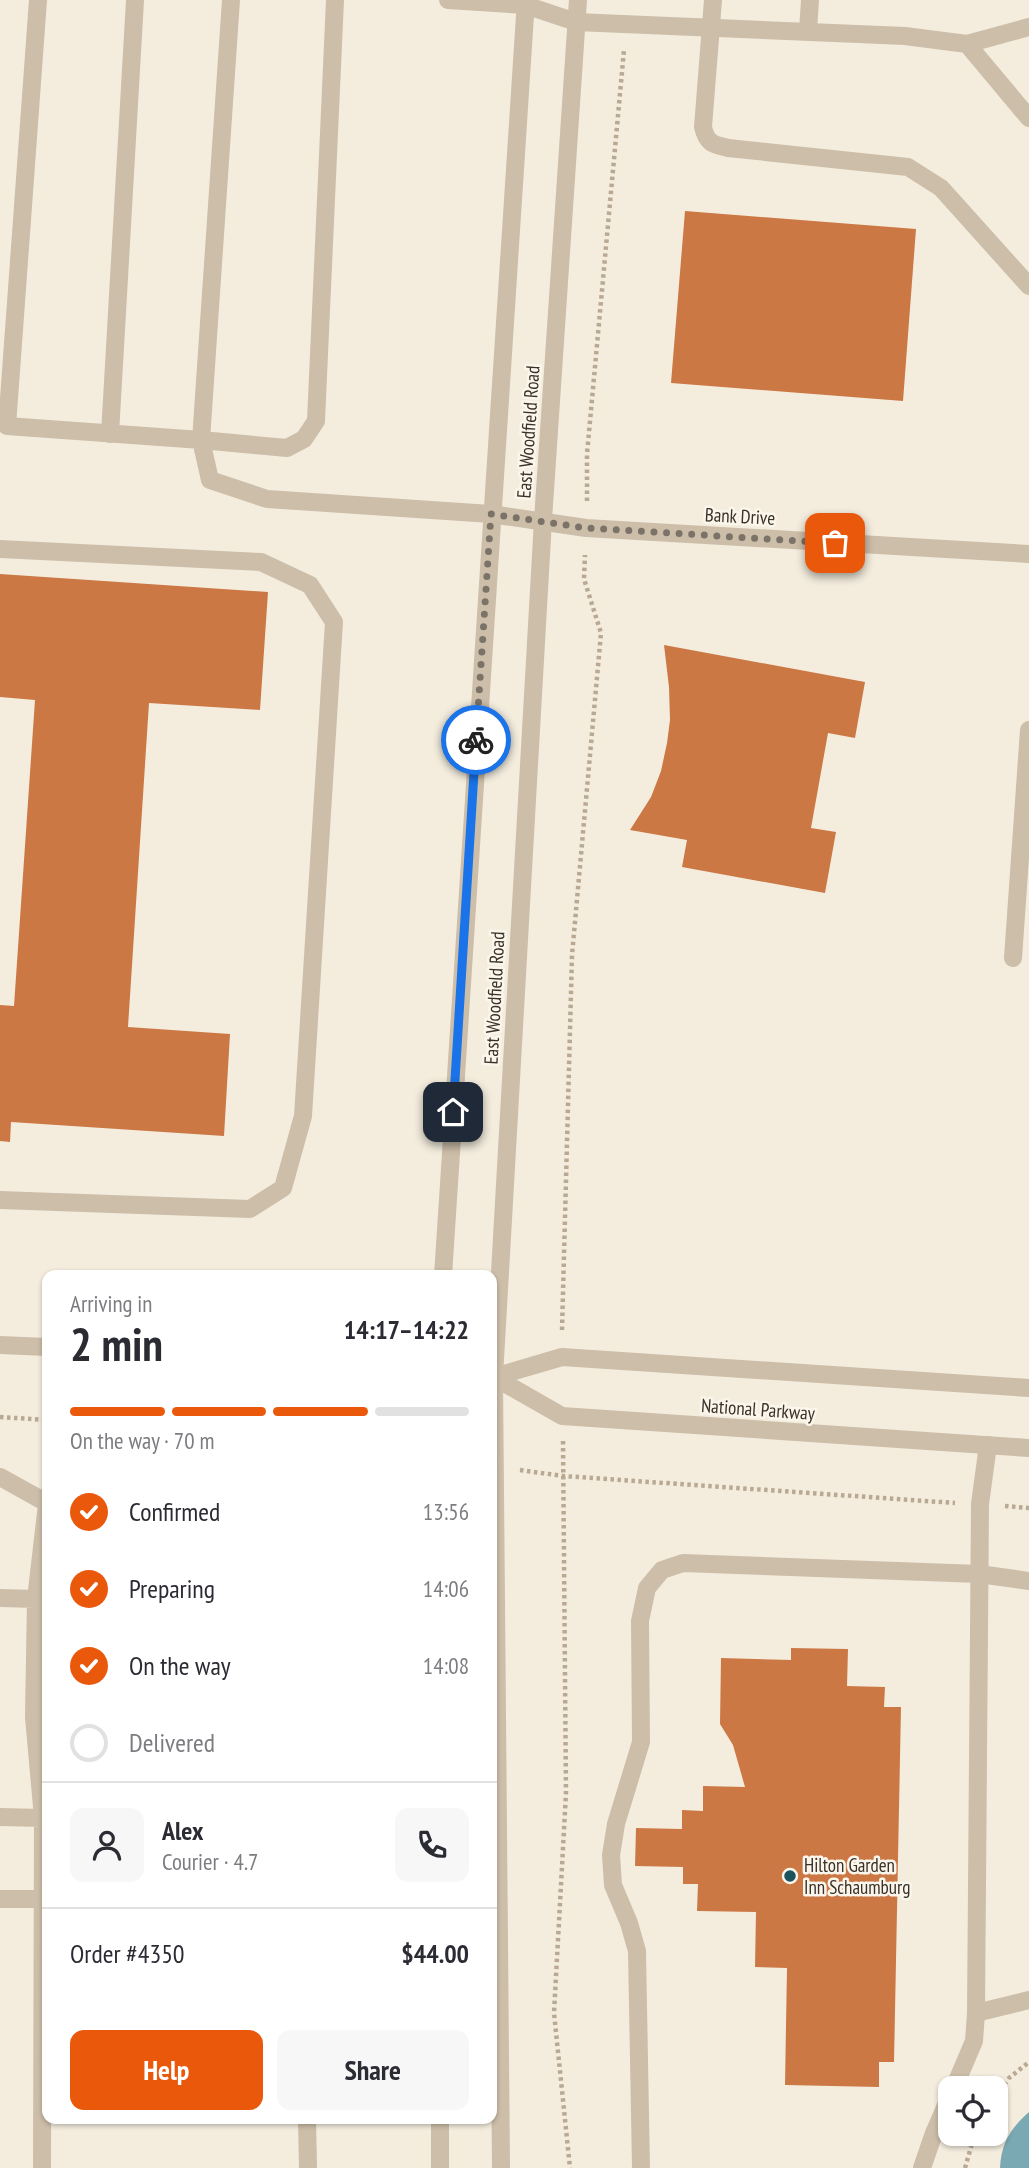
<!DOCTYPE html>
<meta charset="utf-8">
<style>
:root{--surface:#fff;--page:#f7f7f7;--text:#2b2b33;--muted:#7c7c81;--line:#e1e1e2;--accent:#ea580c}
body{margin:0;font-family:"PT Sans Narrow",sans-serif;background:var(--page);color:var(--text);height:100vh;display:flex;flex-direction:column;font-size:26px;white-space:nowrap}
*{box-sizing:border-box;margin:0}
p{font-size:23px;color:var(--muted)}
.icon{flex:none;width:38px;height:38px;fill:none;stroke:currentColor;stroke-width:2;stroke-linecap:round;stroke-linejoin:round}
.map{position:relative;flex:1;overflow:hidden}
.panel{position:absolute;left:42px;top:1270px;width:455px;height:854px;display:flex;flex-direction:column;background:var(--surface);border-radius:14px;box-shadow:0 2px 5px #0004}
.panel>*{flex:none}
.fabs{position:absolute;left:938px;top:2076px;display:grid;gap:14px}
.fabs a{display:grid;place-items:center;width:70px;height:70px;border-radius:14px;background:var(--surface);box-shadow:0 2px 5px #0004;font-size:35px}
.pin{position:absolute;display:grid;place-items:center;width:60px;height:60px;color:#fff;margin:-30px;border-radius:14px;box-shadow:0 4px 10px #0006}
.courier{position:absolute;display:grid;place-items:center;width:70px;height:70px;margin:-35px;border:5px solid #1a73e8;border-radius:50%;background:#fff;color:#222;box-shadow:0 2px 9px #0007}
.overview em{font-style:normal;font-weight:700}
.overview div{display:flex;flex-direction:column-reverse}
.overview{display:flex;align-items:center;justify-content:space-between;height:119px;padding:0 28px}
h1{font-size:46px;font-weight:700;line-height:52px}
.bar{display:grid;grid-template-columns:repeat(4,1fr);gap:10px 7px;align-content:center;height:84px;padding:0 28px}
.bar i{height:9px;border-radius:5px;background:var(--line)}
.bar .active{background:var(--accent)}
.bar p{grid-column:span 4}
.line{display:flex;align-items:center;gap:18px;padding:0 28px;border-top:2px solid var(--line)}
.line div{flex:1}
.round{display:grid;place-items:center;flex:none;width:74px;height:74px;border-radius:14px;background:var(--page)}
ol{padding:0 28px;list-style:none}
li{display:flex;align-items:center;gap:21px;height:77px}
li p{margin-inline-start:auto}
li .icon{padding:7px;border-radius:50%;background:var(--accent);color:#fff;stroke-width:4}
li:last-child{color:var(--muted)}
li i{width:38px;height:38px;border:4px solid var(--line);border-radius:50%}
.cta{display:flex;gap:14px;margin-top:auto;padding:14px 28px}
.cta a{flex:1;height:80px;border-radius:14px;background:var(--accent);color:#fff;font-size:28px;font-weight:700;line-height:80px;text-align:center}
.cta a+a{background:var(--page);color:var(--text)}
.map>svg:first-child{display:block}
</style>
<div class="map">
<svg width="1029" height="2168" viewBox="0 0 1029 2168">
<rect width="100%" height="100%" fill="#f4edde"/>
<path fill="#7ba9b3" d="M1029 2112V2168H1000C1001 2143 1011 2128 1029 2112Z"/>
<g fill="#cc7844">
<path d="M685 211 916 229 903 401 671 383Z"/>
<path d="M0 574 268 592 260 710 149 703 128 1027 230 1034 224 1136 11 1122 10 1142 0 1141V1005L14 1006 35 700 0 697Z"/>
<path d="M664 645 865 682 855 738 828 733 811 828 836 832 825 893 682 867 687 840 630 830 651 797 661 771 667 743 670 720 669 687Z"/>
<path d="M791 1648 848 1649 847 1686 885 1687 884 1707H901L894 2062H879V2087L785 2085 787 1968 755 1967 756 1912 697 1911 698 1884H683V1867L635 1866 636 1828 682 1829V1810L703 1811V1786L745 1787 733 1745 720 1724 721 1658 791 1660Z"/>
</g>
<g fill="none" stroke-linecap="round" stroke-linejoin="round">
<g stroke="#b9a993" stroke-width="4.5" stroke-dasharray="3.5 3.5" stroke-linecap="butt">
<path d="M587 501V454L624 50"/>
<path d="M562 1330 572 955 601 633 584 579 585 555"/>
<path d="M0 1417 47 1420"/>
<path d="M563 1441 566 1793 554 2013 570 2168"/>
<path d="M520 1470 563 1476 955 1503"/>
<path d="M1005 1506 1029 1508"/>
<path d="M996 2096 1009 2078 1029 2062"/>
<path d="M965 2168 975 2133"/>
</g>
<g stroke="#cdbea9" stroke-width="18">
<path d="M38 0 7 426 201 440 210 480 267 499 491 514"/>
<path d="M231 0 201 440 287 448 304 439 316 421 335 0"/>
<path d="M448 0 525 5 576 22 905 36 967 44 1029 118"/>
<path d="M713 0 703 127C707 144 713 144 728 148L908 167 941 188 1029 286"/>
<path d="M808 31 810 0"/>
<path d="M967 44 1029 27"/>
<path d="M110 434 135 0"/>
<path d="M0 549 261 562 310 585 334 622 303 1116 283 1188 250 1209 0 1200"/>
<path d="M1013 958 1029 730"/>
<path d="M0 1477 47 1503"/>
<path d="M0 1598 36 1599 34 1717"/>
<path d="M36 1599 47 1504"/>
<path d="M47 1718 34 1717 43 1818 47 1817"/>
<path d="M0 1817 43 1818 42 2168"/>
<path d="M0 1899H47"/>
<path d="M976 2013 1029 2000"/>
<path d="M954 2088 974 2041 976 2013 980 1504 988 1445"/>
<path d="M307 2119 308 2168"/>
<path d="M641 2168 637 1951 629 1923 613 1885 611 1855 616 1824 641 1742 640 1621 647 1588 662 1570 683 1563 979 1574 1029 1581"/>
<path d="M922 2168 934 2133 950 2096"/>
</g>
<g stroke="#cdbea9" stroke-width="18">
<path d="M491 514 586 528 1029 554"/>
<path d="M0 1345 47 1347"/>
<path d="M492 1376 562 1416 1029 1448"/>
<path d="M494 1377 562 1357 1029 1388"/>
</g>
<g stroke="#cdbea9" stroke-width="18">
<path d="M443 1276 526 0"/>
<path d="M440 2119V2168"/>
<path d="M501 2168 494 1377 543 520 578 0"/>
</g>
</g>
<g fill="none" stroke-linecap="round" stroke-linejoin="round">
<path stroke="#7b7368" stroke-width="7" stroke-dasharray="0 12.6" d="M476 740 491 514 586 528 835 543"/>
<path stroke="#1a73e8" stroke-width="9" d="M453 1112 476 740"/>
</g>
<circle fill="#1c515e" stroke="#fbf6eb" stroke-width="2.5" cx="790" cy="1876" r="7"/>
<g text-anchor="middle" dominant-baseline="central" stroke-width="5" stroke-linejoin="round" paint-order="stroke">
<g font-size="19" fill="#3a3129" stroke="#fbf6eb">
<text transform="translate(528 432) rotate(-86)">East Woodfield Road</text>
<text transform="translate(740 516) rotate(3)">Bank Drive</text>
<text transform="translate(494 998) rotate(-87)">East Woodfield Road</text>
<text transform="translate(758 1409) rotate(4)">National Parkway</text>
</g>
<g font-size="19" fill="#3a3129" stroke="#fbf6eb" text-anchor="start">
<text x="804" y="1865">Hilton Garden<tspan x="804" dy="22">Inn Schaumburg</tspan></text>
</g>
</g>
</svg>
<div class="fabs">
<a><svg class="icon" aria-label="locate" viewBox="0 0 24 24"><circle cx="12" cy="12" r="6"/><path d="M12 2v4M12 18v4M2 12h4M18 12h4"/></svg></a>
</div>
<div class="pin" style="left:835px;top:543px;background:#ea580c"><svg class="icon" aria-label="bag" viewBox="0 0 24 24"><path d="M5 8h14l-1 12H6zM9 8a3 3 0 0 1 6 0"/></svg></div>
<div class="pin" style="left:453px;top:1112px;background:#1f2937"><svg class="icon" aria-label="home" viewBox="0 0 24 24"><path d="M3 11l9-7 9 7M6 9v11h12V9"/></svg></div>
<div class="courier" style="left:476px;top:740px"><svg class="icon" aria-label="bike" viewBox="0 0 24 24"><circle cx="6" cy="16" r="4"/><circle cx="18" cy="16" r="4"/><path d="M6 16l4-8h5l3 8M10 8l3 8H6M13 5h3"/></svg></div>
<section class="panel">
<div class="overview"><div><h1>2 min</h1><p>Arriving in</p></div><em>14:17–14:22</em></div>
<div class="bar"><i class="active"></i><i class="active"></i><i class="active"></i><i></i><p>On the way · 70 m</p></div>
<ol>
<li><svg class="icon" aria-label="check" viewBox="0 0 24 24"><path d="M5 12l5 5 9-10"/></svg>Confirmed<p>13:56</p></li>
<li><svg class="icon" aria-label="check" viewBox="0 0 24 24"><path d="M5 12l5 5 9-10"/></svg>Preparing<p>14:06</p></li>
<li><svg class="icon" aria-label="check" viewBox="0 0 24 24"><path d="M5 12l5 5 9-10"/></svg>On the way<p>14:08</p></li>
<li><i></i>Delivered</li>
</ol>
<div class="line" style="height:126px"><a class="round"><svg class="icon" aria-label="person" viewBox="0 0 24 24"><circle cx="12" cy="8" r="4"/><path d="M4 21q1-7 8-7t8 7"/></svg></a><div><b>Alex</b><p>Courier · 4.7</p></div><a class="round"><svg class="icon" aria-label="phone" viewBox="0 0 24 24"><path d="M5 4h4l2 5-3 2q2 4 5 5l2-3 5 2v4C11 20 4 13 5 4z"/></svg></a></div>
<div class="line" style="height:91px"><div>Order #4350</div><b>$44.00</b></div>
<div class="cta"><a>Help</a><a>Share</a></div>
</section>
</div>
